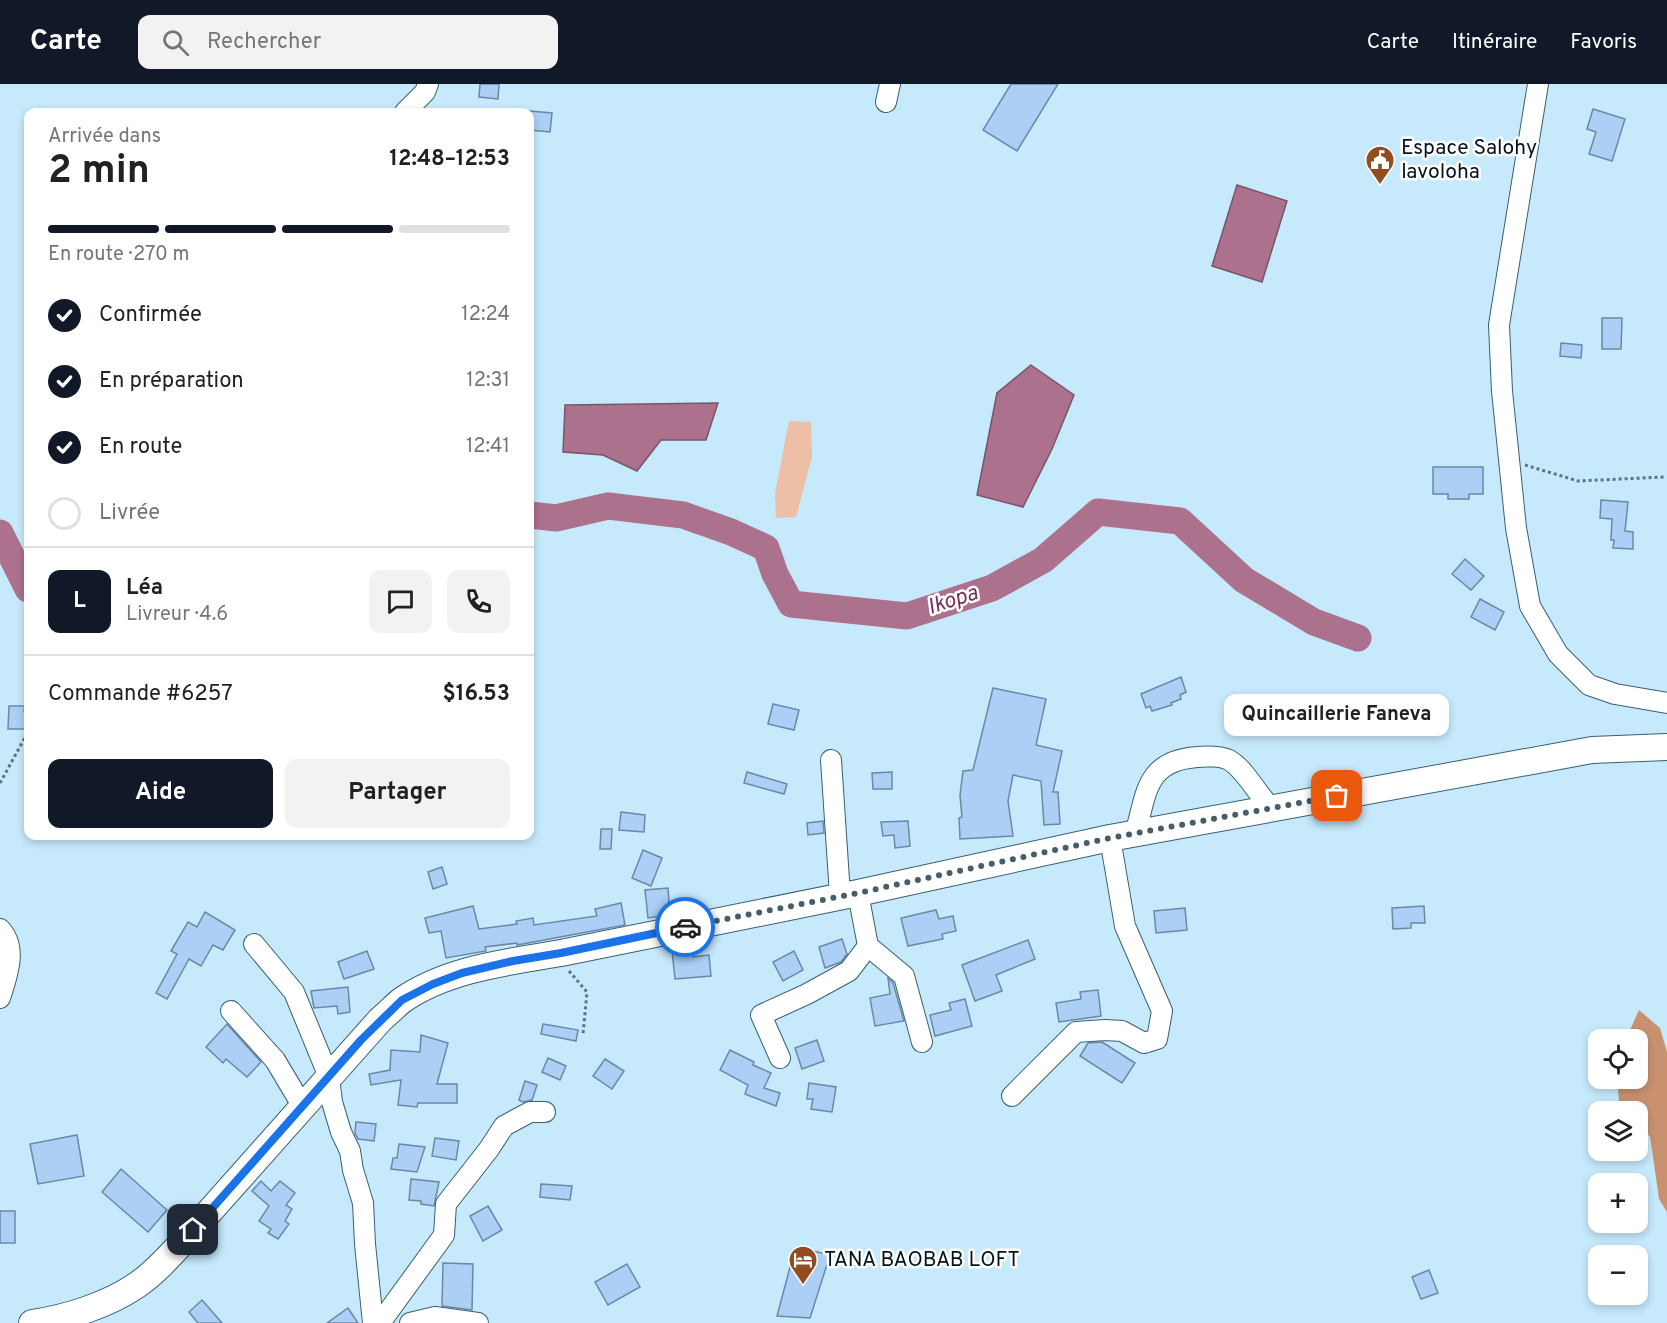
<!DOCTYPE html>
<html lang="fr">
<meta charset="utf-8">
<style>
:root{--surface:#fff;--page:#f2f2f2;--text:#202124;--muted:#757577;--line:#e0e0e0;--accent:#111827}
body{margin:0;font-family:Overpass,sans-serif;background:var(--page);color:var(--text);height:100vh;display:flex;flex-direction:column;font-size:22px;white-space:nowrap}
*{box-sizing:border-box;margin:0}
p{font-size:20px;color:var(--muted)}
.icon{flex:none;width:33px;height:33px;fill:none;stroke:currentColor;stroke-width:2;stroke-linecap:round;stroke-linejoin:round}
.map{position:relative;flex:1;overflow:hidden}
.panel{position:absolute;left:24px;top:24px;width:510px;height:732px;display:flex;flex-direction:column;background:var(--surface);border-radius:12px;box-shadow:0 3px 9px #0003}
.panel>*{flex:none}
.fabs{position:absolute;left:1588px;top:945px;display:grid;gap:12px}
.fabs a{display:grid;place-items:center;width:60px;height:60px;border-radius:12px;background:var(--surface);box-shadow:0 3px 9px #0003;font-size:30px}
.pin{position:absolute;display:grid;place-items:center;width:51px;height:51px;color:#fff;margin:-26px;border-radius:12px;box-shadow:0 3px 9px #0006}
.courier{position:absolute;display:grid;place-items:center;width:60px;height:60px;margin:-30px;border:4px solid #1a73e8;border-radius:50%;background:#fff;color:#222;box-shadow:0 2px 8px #0007}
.bubble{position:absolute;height:42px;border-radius:12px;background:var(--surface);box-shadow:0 3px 9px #0003;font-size:20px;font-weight:700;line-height:42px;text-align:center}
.head em{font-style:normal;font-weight:700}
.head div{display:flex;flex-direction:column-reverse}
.head{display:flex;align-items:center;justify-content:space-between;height:102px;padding:0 24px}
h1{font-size:39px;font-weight:700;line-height:45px}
.bar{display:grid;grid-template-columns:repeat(4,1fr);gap:9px 6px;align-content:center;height:72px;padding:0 24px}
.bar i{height:8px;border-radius:4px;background:var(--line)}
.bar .active{background:var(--accent)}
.bar p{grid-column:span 4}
.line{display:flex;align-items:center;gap:15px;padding:0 24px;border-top:2px solid var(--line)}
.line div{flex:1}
.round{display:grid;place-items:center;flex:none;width:63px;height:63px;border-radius:12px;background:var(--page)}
ol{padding:0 24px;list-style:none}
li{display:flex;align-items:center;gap:18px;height:66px}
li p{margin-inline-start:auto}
li .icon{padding:6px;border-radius:50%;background:var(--accent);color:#fff;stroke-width:4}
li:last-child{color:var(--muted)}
li i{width:33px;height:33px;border:3px solid var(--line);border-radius:50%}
.primary-button{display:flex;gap:12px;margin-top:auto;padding:12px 24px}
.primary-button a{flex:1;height:69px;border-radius:12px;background:var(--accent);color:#fff;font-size:24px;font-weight:700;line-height:69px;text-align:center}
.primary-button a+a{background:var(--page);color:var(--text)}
header{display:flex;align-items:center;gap:36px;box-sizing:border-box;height:84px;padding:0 30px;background:var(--accent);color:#fff}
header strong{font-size:28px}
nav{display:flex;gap:33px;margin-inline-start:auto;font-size:21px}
.search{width:420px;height:54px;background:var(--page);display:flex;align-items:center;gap:15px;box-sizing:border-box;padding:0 21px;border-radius:12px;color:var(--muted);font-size:22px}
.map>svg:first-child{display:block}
</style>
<header>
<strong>Carte</strong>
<div class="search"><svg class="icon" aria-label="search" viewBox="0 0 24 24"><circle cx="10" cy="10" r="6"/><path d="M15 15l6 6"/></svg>Rechercher</div>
<nav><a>Carte</a><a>Itinéraire</a><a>Favoris</a></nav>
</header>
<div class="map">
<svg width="1667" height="1239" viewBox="0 0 1667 1239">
<rect width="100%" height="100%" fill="#c6e9fc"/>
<path fill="#edbfa6" d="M789 337 811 338 812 373 796 433 776 434 775 409Z"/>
<path fill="#ca9171" d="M1639 926 1660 944 1667 968V1128L1659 1115 1650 1052 1638 1047V1028L1620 1027 1617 995 1638 994V956L1626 955Z"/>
<g fill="#ac718d" stroke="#79556a" stroke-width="1.5">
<path d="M1237 101 1287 117 1262 198 1212 182Z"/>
<path d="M1031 281 1074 311 1052 365 1023 423 977 411 997 309Z"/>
<path d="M718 319 706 356H661L637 387 603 371 563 368 565 321Z"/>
</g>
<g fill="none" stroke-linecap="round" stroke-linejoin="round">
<g stroke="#ac718d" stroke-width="27">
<path d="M530 431 556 434 608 422 683 431 731 448 766 464 775 490 791 520 907 532 992 504 1043 476 1098 428 1180 437 1244 496 1314 538 1358 554"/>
<path d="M0 449 28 505"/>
</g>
</g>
<g fill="#abcff5" stroke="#6c88a6" stroke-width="1.5">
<path d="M480 0H499L498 15 479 13Z"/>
<path d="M1011 0H1058L1017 67 983 46Z"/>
<path d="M1593 25 1625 35 1612 77 1589 70 1596 48 1587 45Z"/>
<path d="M530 27 552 29 550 48 530 46Z"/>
<path d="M1602 234H1622L1621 265H1602Z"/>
<path d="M1561 259 1582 261 1581 274 1560 272Z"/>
<path d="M1433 383H1483V410H1469V415H1448V410H1433Z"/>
<path d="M1601 416 1628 418 1625 447 1633 448V465L1613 464 1614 456H1611L1612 435 1600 434Z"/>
<path d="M1465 475 1484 492 1471 506 1452 490Z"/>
<path d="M1480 515 1504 528 1495 546 1471 533Z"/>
<path d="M1181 593 1186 608 1180 611 1181 615 1171 619 1172 621 1152 627 1150 622 1146 624 1141 610Z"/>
<path d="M993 604 1046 615 1036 661 1062 667 1053 708H1058L1060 740 1044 741 1041 697 1013 691 1008 717 1013 752 960 755 959 734 962 733 960 711 963 687 973 686Z"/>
<path d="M773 620 799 626 794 646 768 640Z"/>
<path d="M9 622H25L24 627H28L27 645H8Z"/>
<path d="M747 688 787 700 784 710 744 699Z"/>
<path d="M892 688V705H873L872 689Z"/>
<path d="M621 728 645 731 644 748 619 746Z"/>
<path d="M823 737 824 749 808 751 807 739Z"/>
<path d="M908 737 910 762 895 764 894 751 883 752 881 738Z"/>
<path d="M601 745H612L611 765H600Z"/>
<path d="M643 766 662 774 651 802 632 794Z"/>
<path d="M442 783 447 800 433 805 428 788Z"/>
<path d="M668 804 669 818 688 815 690 828 648 834 645 806Z"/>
<path d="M621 819 625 841 517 861V859L485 863 486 867 446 874 441 847 429 849 425 834 473 822 479 845 517 840 516 837 533 834 534 841 597 832 595 825Z"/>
<path d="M1424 822 1425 839H1411V844L1393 845 1392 824Z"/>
<path d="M1185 824 1187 846 1156 849 1154 827Z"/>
<path d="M936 826 939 835 953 832 956 847 942 850 943 855 908 862 901 834Z"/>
<path d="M205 828 235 846 223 866 213 861 201 882 189 875 167 915 156 909 177 870 171 867 188 838 197 843Z"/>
<path d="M842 855 847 870 841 878 825 884 819 863Z"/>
<path d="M1028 856 1035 875 996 891 1002 907 975 917 962 881Z"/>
<path d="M692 865 693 873 709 871 711 892 675 895 672 867Z"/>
<path d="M367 867 374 885 344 895 338 878Z"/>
<path d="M794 867 803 886 783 897 773 878Z"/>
<path d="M888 894 893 899 904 937 875 942 870 914 890 910Z"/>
<path d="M348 903 350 928 338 930 337 922 314 924 311 907Z"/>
<path d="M1098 906 1101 932 1059 938 1056 919 1081 915 1080 908Z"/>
<path d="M965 915 972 942 935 952 930 931 951 926 949 919Z"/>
<path d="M227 940 261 978 247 993 226 975 223 979 206 963Z"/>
<path d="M543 940 578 946 576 957 541 950Z"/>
<path d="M421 951 448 959 437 1000H457V1019H418L417 1023 398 1021 401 996 371 1001 369 990 390 986 391 966 420 968Z"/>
<path d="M817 956 824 977 802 985 795 964Z"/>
<path d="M1102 958 1135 979 1122 999 1080 972 1088 959Z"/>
<path d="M730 966 754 978 753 981 771 989 764 1004 780 1009 776 1022 745 1010 748 1001 720 986Z"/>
<path d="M548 974 566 982 560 996 542 988Z"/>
<path d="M605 975 624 987 612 1005 593 992Z"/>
<path d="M525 997 537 1001 532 1016 523 1018 519 1016Z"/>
<path d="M809 999 836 1003 832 1028 811 1025 813 1015H807Z"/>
<path d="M356 1038 376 1040 374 1057 358 1055 355 1049Z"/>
<path d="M77 1051 84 1092 38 1100 30 1060Z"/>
<path d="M435 1054 459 1057 456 1076 432 1072Z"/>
<path d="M399 1060 425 1063 417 1088 391 1085 393 1074H397Z"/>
<path d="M121 1085 167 1126 148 1148 102 1108Z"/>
<path d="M411 1095 439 1098 434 1122 421 1120V1117L409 1116Z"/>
<path d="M261 1097 271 1107 280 1097 295 1109 286 1121 292 1125 285 1137 289 1140 278 1155 268 1149 271 1145 259 1137 269 1122 252 1107Z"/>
<path d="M541 1100 572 1102 570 1116 540 1113Z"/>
<path d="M488 1122 502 1146 483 1157 470 1132Z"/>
<rect x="0" y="1127" width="15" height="32"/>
<path d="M801 1164 830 1171 810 1234 777 1232 793 1172Z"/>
<path d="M443 1179 473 1180 472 1226 442 1222Z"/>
<path d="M627 1180 640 1203 608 1221 595 1198Z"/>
<path d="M1429 1186 1438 1209 1421 1215 1412 1193Z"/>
<path d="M202 1216 222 1239H198L189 1228Z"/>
<path d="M348 1224 358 1239H327Z"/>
</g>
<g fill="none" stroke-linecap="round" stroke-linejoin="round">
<g stroke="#376074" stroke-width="22">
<g id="minor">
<path d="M1538 0 1499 241 1502 307 1516 444 1530 522 1558 570 1589 601 1615 610 1667 619"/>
<path d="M886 18 890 0"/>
<path d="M405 28 425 8 428 0"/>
<path d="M831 676 840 811"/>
<path d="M1135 750C1147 709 1145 677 1197 673 1206 672 1221 672 1229 676 1245 685 1258 711 1271 724"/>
<path d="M0 845C18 864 7 892 0 914"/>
<path d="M254 860 294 908 329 993 332 1018 341 1048 350 1067 353 1086 363 1119 365 1160 373 1239"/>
<path d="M868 862 904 892 922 958"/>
<path d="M231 927 275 976 303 1023"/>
<path d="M780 974 761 931 807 910 849 887 868 862 858 809"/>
<path d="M1012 1012 1076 948 1105 946 1122 947 1144 959 1157 955 1162 927 1125 842 1110 754"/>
<path d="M380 1239 444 1151 446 1120 489 1065 504 1042 530 1028H545"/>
<path d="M410 1239 435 1233 478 1239"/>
</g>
</g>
<g stroke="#376074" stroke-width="28">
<path id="major" d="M32 1239C67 1234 108 1221 137 1201 152 1191 165 1177 178 1163L380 936C387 930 394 923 401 917 446 885 508 878 561 869L858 809 1110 754 1592 666 1667 663"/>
</g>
<g stroke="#5b7480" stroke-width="3" stroke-dasharray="3 3" stroke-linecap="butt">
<path d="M1525 381 1578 397 1664 393"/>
<path d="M0 699 28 648"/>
<path d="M569 887 587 908 583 950"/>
</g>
<use href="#minor" stroke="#fff" stroke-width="20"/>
<use href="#major" stroke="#fff" stroke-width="26"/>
</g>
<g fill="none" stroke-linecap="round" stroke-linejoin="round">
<path stroke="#475e69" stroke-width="6" stroke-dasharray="0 10.8" d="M685 843 858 809 1110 754 1337 712"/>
<path stroke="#1a73e8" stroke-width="8" d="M193 1146 361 956 402 916 433 900 462 889 513 877 561 869 685 843"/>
</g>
<defs>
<g id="civic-pin" transform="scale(1.5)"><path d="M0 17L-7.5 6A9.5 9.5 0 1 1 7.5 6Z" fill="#914d21" stroke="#fff"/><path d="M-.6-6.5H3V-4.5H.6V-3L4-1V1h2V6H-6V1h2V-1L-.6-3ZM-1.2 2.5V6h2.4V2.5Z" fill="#fff"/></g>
<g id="hotel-pin" transform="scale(1.5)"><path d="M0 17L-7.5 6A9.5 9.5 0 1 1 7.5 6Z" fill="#914d21" stroke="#fff"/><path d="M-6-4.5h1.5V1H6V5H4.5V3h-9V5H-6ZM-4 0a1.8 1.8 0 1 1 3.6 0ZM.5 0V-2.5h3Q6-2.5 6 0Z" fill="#fff"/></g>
</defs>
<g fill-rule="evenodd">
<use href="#civic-pin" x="1380" y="76"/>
<use href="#hotel-pin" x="803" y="1176"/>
</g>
<g text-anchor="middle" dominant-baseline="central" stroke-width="5" stroke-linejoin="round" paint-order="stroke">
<g font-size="21" fill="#03131a" stroke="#fff" text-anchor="start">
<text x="1401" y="64">Espace Salohy<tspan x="1401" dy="24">Iavoloha</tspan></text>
<text x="824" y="1176">TANA BAOBAB LOFT</text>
</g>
<g font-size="22" font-style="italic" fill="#782f55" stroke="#fff">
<text transform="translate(953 517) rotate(-18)">Ikopa</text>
</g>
</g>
</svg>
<div class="fabs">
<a><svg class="icon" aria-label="locate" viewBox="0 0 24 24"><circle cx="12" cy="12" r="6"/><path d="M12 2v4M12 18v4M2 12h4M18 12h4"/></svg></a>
<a><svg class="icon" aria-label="layers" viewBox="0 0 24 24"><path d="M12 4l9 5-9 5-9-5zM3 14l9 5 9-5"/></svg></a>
<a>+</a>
<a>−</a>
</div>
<div class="pin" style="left:1337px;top:712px;background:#ea580c"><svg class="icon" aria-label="bag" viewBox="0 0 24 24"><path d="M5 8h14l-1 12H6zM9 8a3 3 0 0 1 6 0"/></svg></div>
<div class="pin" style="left:193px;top:1146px;background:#1f2937"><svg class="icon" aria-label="home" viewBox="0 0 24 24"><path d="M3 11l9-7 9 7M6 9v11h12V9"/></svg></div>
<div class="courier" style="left:685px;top:843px"><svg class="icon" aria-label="car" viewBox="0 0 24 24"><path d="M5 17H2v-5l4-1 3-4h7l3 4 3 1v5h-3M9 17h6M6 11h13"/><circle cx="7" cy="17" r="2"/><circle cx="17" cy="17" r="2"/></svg></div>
<div class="bubble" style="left:1224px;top:610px;width:225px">Quincaillerie Faneva</div>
<section class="panel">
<div class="head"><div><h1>2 min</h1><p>Arrivée dans</p></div><em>12:48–12:53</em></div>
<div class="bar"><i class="active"></i><i class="active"></i><i class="active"></i><i></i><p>En route · 270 m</p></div>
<ol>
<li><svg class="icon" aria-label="check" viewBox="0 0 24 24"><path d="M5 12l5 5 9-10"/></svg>Confirmée<p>12:24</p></li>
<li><svg class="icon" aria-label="check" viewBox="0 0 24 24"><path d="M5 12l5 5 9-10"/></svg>En préparation<p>12:31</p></li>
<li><svg class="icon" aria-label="check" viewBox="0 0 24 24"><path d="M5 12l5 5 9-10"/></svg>En route<p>12:41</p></li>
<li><i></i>Livrée</li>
</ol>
<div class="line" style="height:108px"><b class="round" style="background:var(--accent);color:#fff">L</b><div><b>Léa</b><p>Livreur · 4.6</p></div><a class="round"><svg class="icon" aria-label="chat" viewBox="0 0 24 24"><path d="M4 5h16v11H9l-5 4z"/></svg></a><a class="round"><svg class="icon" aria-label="phone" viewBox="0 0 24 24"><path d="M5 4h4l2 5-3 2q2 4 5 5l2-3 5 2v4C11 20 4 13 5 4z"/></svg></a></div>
<div class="line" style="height:78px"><div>Commande #6257</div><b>$16.53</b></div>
<div class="primary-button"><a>Aide</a><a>Partager</a></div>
</section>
</div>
